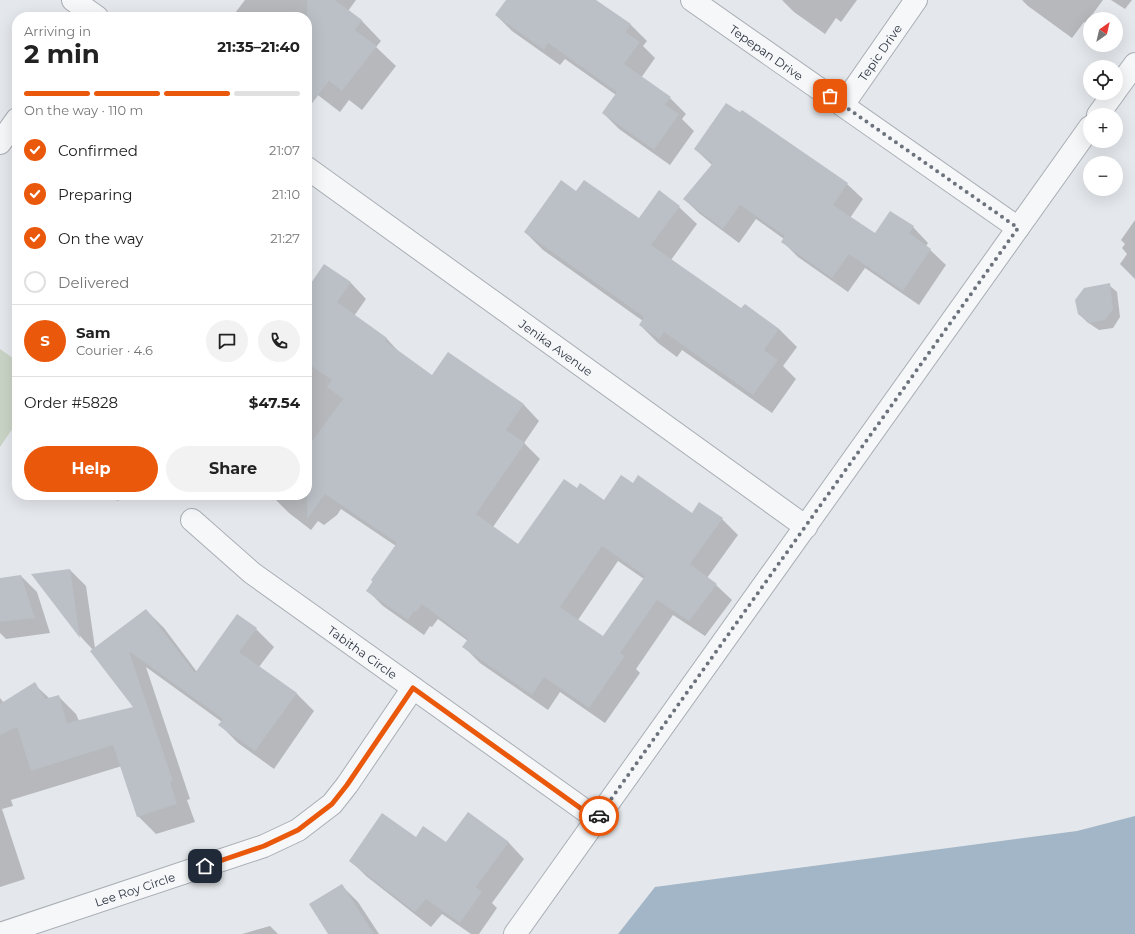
<!DOCTYPE html>
<meta charset="utf-8">
<style>
:root{--surface:#fff;--page:#f2f2f2;--text:#222;--muted:#767676;--line:#e0e0e0;--accent:#ea580c}
body{margin:0;font-family:Montserrat,sans-serif;background:var(--page);color:var(--text);height:100vh;display:flex;flex-direction:column;font-size:15px;white-space:nowrap}
*{box-sizing:border-box;margin:0}
p{font-size:13px;color:var(--muted)}
.icon{flex:none;width:22px;height:22px;fill:none;stroke:currentColor;stroke-width:2;stroke-linecap:round;stroke-linejoin:round}
.map{position:relative;flex:1;overflow:hidden}
.drawer{position:absolute;left:12px;top:12px;width:300px;height:488px;display:flex;flex-direction:column;background:var(--surface);border-radius:16px;box-shadow:0 4px 16px #0002}
.drawer>*{flex:none}
.needle{width:26px;rotate:34deg}
.buttons{position:absolute;left:1083px;top:12px;display:grid;gap:8px}
.buttons a{display:grid;place-items:center;width:40px;height:40px;border-radius:50%;background:var(--surface);box-shadow:0 4px 16px #0002;font-size:20px}
.pin{position:absolute;display:grid;place-items:center;width:34px;height:34px;color:#fff;margin:-17px;border-radius:8px;box-shadow:0 2px 6px #0006}
.courier{position:absolute;display:grid;place-items:center;width:40px;height:40px;margin:-20px;border:3px solid #ea580c;border-radius:50%;background:#fff;color:#222;box-shadow:0 1px 5px #0007}
.summary em{font-style:normal;font-weight:700}
.summary div{display:flex;flex-direction:column-reverse}
.summary{display:flex;align-items:center;justify-content:space-between;height:68px;padding:0 12px}
h1{font-size:26px;font-weight:700;line-height:30px}
.bar{display:grid;grid-template-columns:repeat(4,1fr);gap:6px 4px;align-content:center;height:48px;padding:0 12px}
.bar i{height:5px;border-radius:3px;background:var(--line)}
.bar .on{background:var(--accent)}
.bar p{grid-column:span 4}
.line{display:flex;align-items:center;gap:10px;padding:0 12px;border-top:1px solid var(--line)}
.line div{flex:1}
.round{display:grid;place-items:center;flex:none;width:42px;height:42px;border-radius:21px;background:var(--page)}
ol{padding:0 12px;list-style:none}
li{display:flex;align-items:center;gap:12px;height:44px}
li p{margin-inline-start:auto}
li .icon{padding:4px;border-radius:50%;background:var(--accent);color:#fff;stroke-width:4}
li:last-child{color:var(--muted)}
li i{width:22px;height:22px;border:2px solid var(--line);border-radius:50%}
.primary-button{display:flex;gap:8px;margin-top:auto;padding:8px 12px}
.primary-button a{flex:1;height:46px;border-radius:24px;background:var(--accent);color:#fff;font-size:16px;font-weight:700;line-height:46px;text-align:center}
.primary-button a+a{background:var(--page);color:var(--text)}
.map>svg:first-child{display:block}
</style>
<div class="map">
<svg width="1135" height="934" viewBox="0 0 1135 934">
<rect width="100%" height="100%" fill="#e4e7eb"/>
<path fill="#cad4c6" d="M0 349 17 361V422L0 447Z"/>
<path fill="#a2b6c7" d="M1135 816V934H618L655 887 1077 831Z"/>
<g fill="#0003" fill-rule="evenodd">
<path d="M245 0H356L348 11 362 21 381 41 376 47 396 66 362 110 349 100 340 112 314 92 307 85V17H232Z"/>
<path d="M507 0H595L631 25 647 41 643 46 655 58 641 78 670 98 686 114 682 119 694 131 670 165 619 129 603 113 616 95 565 59 560 65 512 31 496 15Z"/>
<path d="M782 0H857L841 22 836 18 825 34 794 12Z"/>
<path d="M1022 0H1103L1086 23 1084 22 1072 38 1028 6Z"/>
<path d="M1111 0H1132L1125 9Z"/>
<path d="M695 149 847 184 863 199 850 218 875 235 913 227 928 243 926 246 946 265 919 305 865 268 848 292 798 257 783 242 784 239 756 219 739 243 700 214 684 199 712 165Z"/>
<path d="M576 192 639 219 679 207 697 224 671 260 742 310 745 305 779 329 797 347 783 366 796 379 772 413 682 350 677 357 658 343 640 325 643 321 543 250 525 232Z"/>
<path d="M1135 220V279L1120 264 1127 254 1122 248 1125 244 1121 240Z"/>
<path d="M324 266 351 283 366 299 354 316 387 339 402 355 432 376 448 353 524 405 539 421 524 443 540 459 493 527 518 545 577 489 604 501 633 485 692 514 722 519 738 535 707 578 716 585 732 600 705 636 673 615 636 669 640 673 605 723 560 692 548 710 480 663 464 647 468 641 438 619 432 627 430 626 424 635 383 606 367 590 396 546 341 509 337 515 324 525 318 521 311 530 289 513 273 497 274 495H307V290ZM618 561 644 579 603 637 578 620Z"/>
<path d="M1109 285 1117 292 1120 317 1113 328 1099 330 1087 322 1079 314Z"/>
<path d="M106 495H121L118 501Z"/>
<path d="M70 570 86 586 95 648 146 610 164 628 197 672 256 629 274 647 259 667 296 693 314 711 274 769 238 743 220 725 222 722 146 667 190 799 187 800 195 822 156 834 138 816 122 766 11 800 13 806 2 809 25 879 0 887V698L4 703 34 684 49 698 58 696 76 714 79 721 135 708 93 650 81 637 33 575Z"/>
<path d="M21 576 37 592 50 633 6 639 0 633V579Z"/>
<path d="M468 813 509 843 524 859 492 903 497 908 479 934H471L442 914 431 927 366 876 350 860 416 839 446 843Z"/>
<path d="M342 886 358 902 379 934H329Z"/>
<path d="M270 926 278 934H242Z"/>
</g>
<g fill="#bbc0c7" fill-rule="evenodd">
<path d="M307 0H335L362 20 355 30 377 46 342 91 329 81 307 110Z"/>
<path d="M506 0H596L631 24 626 32 640 42 624 64 671 97 665 105 679 114 654 150 602 113 617 92 548 43 544 50 495 15Z"/>
<path d="M726 103 740 112 742 110 848 183 833 205 875 233 890 211 914 226 909 233 931 249 903 291 849 254 832 278 781 242 785 236 740 205 723 229 683 199 713 163 694 149Z"/>
<path d="M561 180 576 191 584 180 639 218 659 190 680 206 651 245 741 308 745 304 779 329 764 350 778 360 753 395 664 332 659 339 639 325 644 317 524 232Z"/>
<path d="M324 264 351 282 337 302 387 338 385 341 432 375 448 352 524 404 506 430 525 443 476 514 518 544 564 479 577 488 580 483 604 500 621 475 633 483 638 475 692 513 699 502 723 518 690 564 717 584 689 621 657 600 620 653 625 656 589 708 544 677 532 695 462 647 468 639 422 604 416 612 414 611 408 620 366 591 373 582 371 580 397 543 325 494 307 519V448L343 399 327 387 332 380 307 363V289ZM602 546 645 576 603 636 560 607Z"/>
<path d="M1110 283 1113 309 1105 320 1090 323 1078 314 1075 300 1084 288Z"/>
<path d="M70 569 80 638 31 574Z"/>
<path d="M21 575 35 618 0 622V578Z"/>
<path d="M146 609 195 673 237 614 257 628 239 652 297 693 255 751 218 725 223 719 129 651 173 781 170 782 177 804 137 817 113 745 31 771 17 727 0 735V704L35 682 45 699 59 695 67 723 133 707 90 651Z"/>
<path d="M468 812 509 842 476 887 482 892 460 923 426 899 415 912 349 861 382 813 416 837 423 826 446 842Z"/>
<path d="M342 884 374 934H328L309 904Z"/>
</g>
<g fill="none" stroke-linecap="round" stroke-linejoin="round">
<g stroke="#a9aeb5" stroke-width="24">
<g id="street">
<path d="M73 0 97 17"/>
<path id="s1" d="M692 0 1018 228"/>
<path d="M1116 90 1135 64"/>
<path id="s2" d="M843 105 916 0"/>
<path d="M1098 115 1114 93"/>
<path d="M0 143 17 119"/>
<path id="s3" d="M307 168 806 527"/>
<path id="s4" d="M192 520 252 573 597 819"/>
<path id="s5" d="M0 934 264 846 298 830 332 804 347 785 413 688"/>
<path d="M515 934 1090 127"/>
</g>
</g>
<use href="#street" stroke="#f6f7f9" stroke-width="22"/>
</g>
<g fill="none" stroke-linecap="round" stroke-linejoin="round">
<path stroke="#6d737d" stroke-width="4" stroke-dasharray="0 7.2" d="M599 816 1018 228 830 96"/>
<path stroke="#ea580c" stroke-width="5" d="M205 866 264 846 298 830 332 804 347 785 413 688 597 820 599 816"/>
</g>
<g text-anchor="middle" dominant-baseline="central" stroke-width="4" stroke-linejoin="round" paint-order="stroke">
<g font-size="12" fill="#2d3542" stroke="#f3f6f8">
<text stroke="none"><textPath href="#s1" startOffset="91">Tepepan Drive</textPath></text>
<text stroke="none"><textPath href="#s2" startOffset="64">Tepic Drive</textPath></text>
<text stroke="none"><textPath href="#s3" startOffset="307">Jenika Avenue</textPath></text>
<text stroke="none"><textPath href="#s4" startOffset="216">Tabitha Circle</textPath></text>
<text stroke="none"><textPath href="#s5" startOffset="142">Lee Roy Circle</textPath></text>
</g>
</g>
</svg>
<div class="buttons">
<a><svg class="needle" viewBox="-14 -14 28 28"><path d="M0-13l5 13h-10z" fill="#e53935"/><path d="M0 13l5-13h-10z" fill="#767676"/></svg></a>
<a><svg class="icon" aria-label="locate" viewBox="0 0 24 24"><circle cx="12" cy="12" r="6"/><path d="M12 2v4M12 18v4M2 12h4M18 12h4"/></svg></a>
<a>+</a>
<a>−</a>
</div>
<div class="pin" style="left:830px;top:96px;background:#ea580c"><svg class="icon" aria-label="bag" viewBox="0 0 24 24"><path d="M5 8h14l-1 12H6zM9 8a3 3 0 0 1 6 0"/></svg></div>
<div class="pin" style="left:205px;top:866px;background:#1f2937"><svg class="icon" aria-label="home" viewBox="0 0 24 24"><path d="M3 11l9-7 9 7M6 9v11h12V9"/></svg></div>
<div class="courier" style="left:599px;top:816px"><svg class="icon" aria-label="car" viewBox="0 0 24 24"><path d="M5 17H2v-5l4-1 3-4h7l3 4 3 1v5h-3M9 17h6M6 11h13"/><circle cx="7" cy="17" r="2"/><circle cx="17" cy="17" r="2"/></svg></div>
<section class="drawer">
<div class="summary"><div><h1>2 min</h1><p>Arriving in</p></div><em>21:35–21:40</em></div>
<div class="bar"><i class="on"></i><i class="on"></i><i class="on"></i><i></i><p>On the way · 110 m</p></div>
<ol>
<li><svg class="icon" aria-label="check" viewBox="0 0 24 24"><path d="M5 12l5 5 9-10"/></svg>Confirmed<p>21:07</p></li>
<li><svg class="icon" aria-label="check" viewBox="0 0 24 24"><path d="M5 12l5 5 9-10"/></svg>Preparing<p>21:10</p></li>
<li><svg class="icon" aria-label="check" viewBox="0 0 24 24"><path d="M5 12l5 5 9-10"/></svg>On the way<p>21:27</p></li>
<li><i></i>Delivered</li>
</ol>
<div class="line" style="height:72px"><b class="round" style="background:var(--accent);color:#fff">S</b><div><b>Sam</b><p>Courier · 4.6</p></div><a class="round"><svg class="icon" aria-label="chat" viewBox="0 0 24 24"><path d="M4 5h16v11H9l-5 4z"/></svg></a><a class="round"><svg class="icon" aria-label="phone" viewBox="0 0 24 24"><path d="M5 4h4l2 5-3 2q2 4 5 5l2-3 5 2v4C11 20 4 13 5 4z"/></svg></a></div>
<div class="line" style="height:52px"><div>Order #5828</div><b>$47.54</b></div>
<div class="primary-button"><a>Help</a><a>Share</a></div>
</section>
</div>
